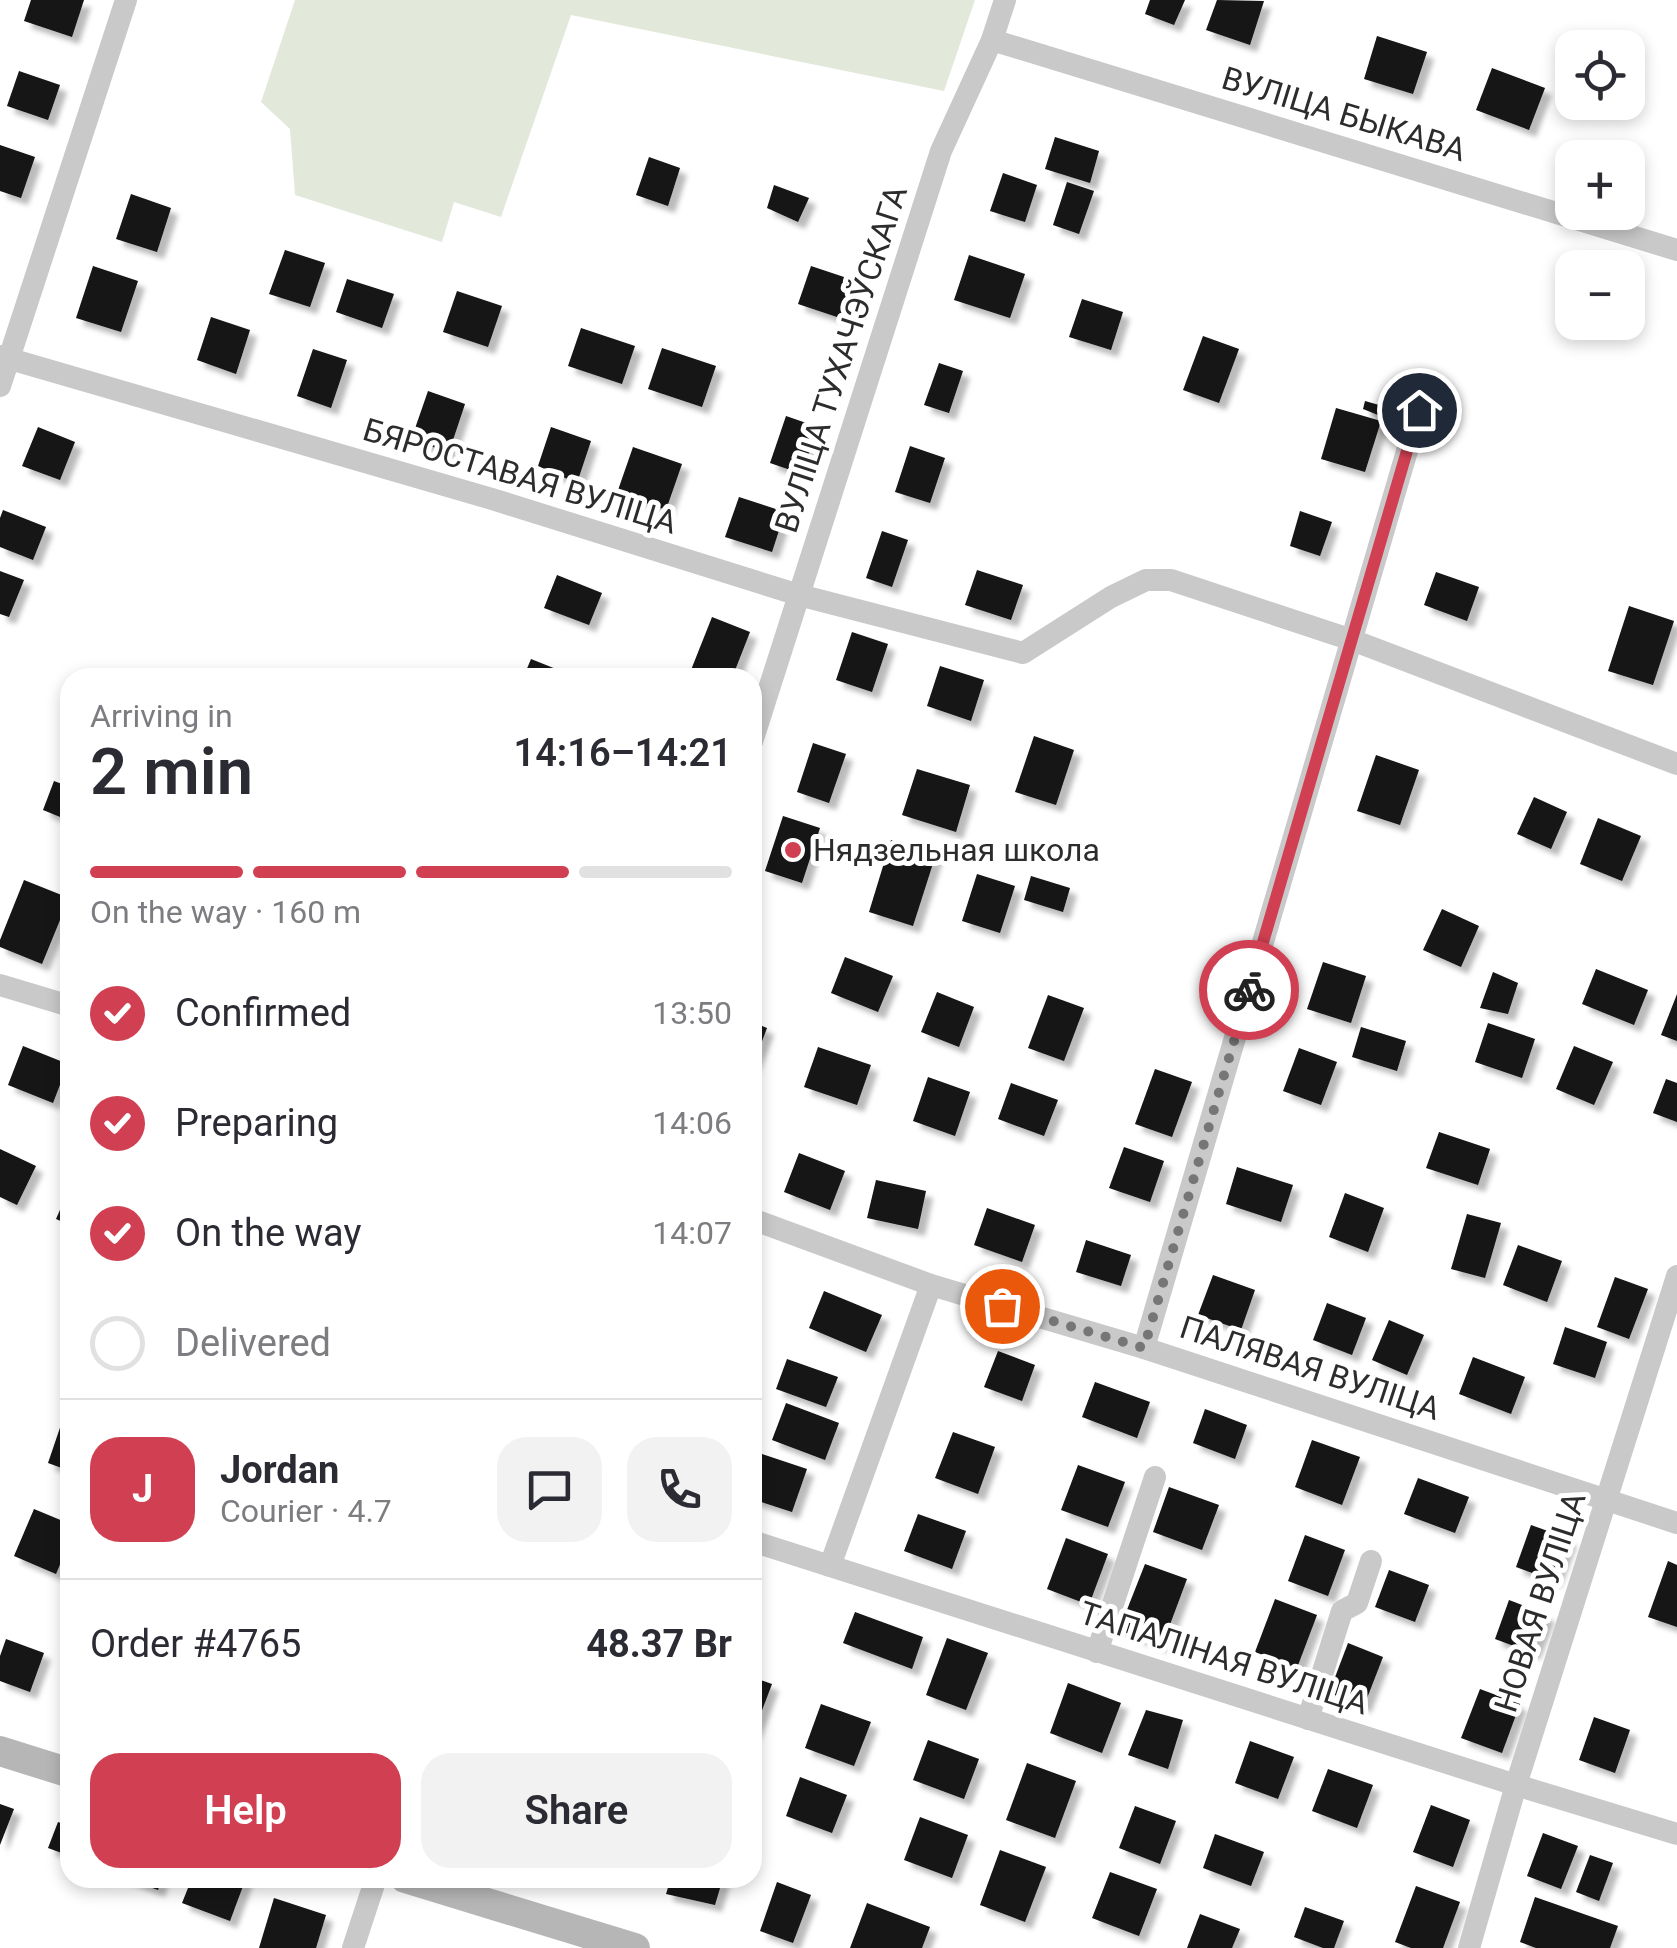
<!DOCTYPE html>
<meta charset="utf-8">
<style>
:root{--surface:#fff;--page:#f2f2f3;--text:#2b2b33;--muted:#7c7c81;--line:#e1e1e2;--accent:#d14052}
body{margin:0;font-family:Roboto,sans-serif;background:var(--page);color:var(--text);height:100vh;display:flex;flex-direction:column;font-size:38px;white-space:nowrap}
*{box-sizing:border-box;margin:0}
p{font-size:32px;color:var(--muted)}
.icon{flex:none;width:55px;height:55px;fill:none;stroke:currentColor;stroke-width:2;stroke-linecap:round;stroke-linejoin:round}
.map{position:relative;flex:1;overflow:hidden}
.details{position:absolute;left:60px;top:668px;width:702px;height:1220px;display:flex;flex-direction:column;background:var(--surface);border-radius:30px;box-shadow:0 5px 15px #0003}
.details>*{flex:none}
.fabs{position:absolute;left:1555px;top:30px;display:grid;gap:20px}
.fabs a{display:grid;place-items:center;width:90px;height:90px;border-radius:20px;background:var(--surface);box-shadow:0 5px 15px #0003;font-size:50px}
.pin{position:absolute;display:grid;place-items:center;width:85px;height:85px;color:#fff;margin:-42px;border:5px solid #fff;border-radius:50%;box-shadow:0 2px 10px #0007}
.courier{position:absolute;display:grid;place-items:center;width:100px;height:100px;margin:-50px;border:8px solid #d14052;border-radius:50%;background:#fff;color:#222;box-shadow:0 2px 12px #0007}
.overview em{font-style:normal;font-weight:600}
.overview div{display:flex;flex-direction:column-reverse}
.overview{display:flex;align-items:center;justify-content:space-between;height:170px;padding:0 30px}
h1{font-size:65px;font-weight:600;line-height:75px}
.bar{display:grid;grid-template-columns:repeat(4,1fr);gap:15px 10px;align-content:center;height:120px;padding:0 30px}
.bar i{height:12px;border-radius:8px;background:var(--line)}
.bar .current{background:var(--accent)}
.bar p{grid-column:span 4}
.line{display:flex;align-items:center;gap:25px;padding:0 30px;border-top:2px solid var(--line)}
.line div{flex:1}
.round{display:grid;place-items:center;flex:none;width:105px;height:105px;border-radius:30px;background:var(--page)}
ol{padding:0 30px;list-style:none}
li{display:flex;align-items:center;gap:30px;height:110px}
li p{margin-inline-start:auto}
li .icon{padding:10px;border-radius:50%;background:var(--accent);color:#fff;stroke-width:4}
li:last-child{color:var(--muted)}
li i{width:55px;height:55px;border:5px solid var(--line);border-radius:50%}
.primary-button{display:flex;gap:20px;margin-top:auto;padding:20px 30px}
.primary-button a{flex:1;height:115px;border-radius:30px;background:var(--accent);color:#fff;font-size:40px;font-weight:600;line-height:115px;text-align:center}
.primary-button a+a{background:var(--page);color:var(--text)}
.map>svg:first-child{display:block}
</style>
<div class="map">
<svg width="1677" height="1948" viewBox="0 0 1677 1948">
<defs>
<filter id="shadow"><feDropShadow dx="7" dy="7" stdDeviation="2.5" flood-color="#0004"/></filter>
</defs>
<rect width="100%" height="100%" fill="#fff"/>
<path fill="#e2e8da" d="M295 0H975L944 91 571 15 501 217 454 202 442 242 295 195 290 129 261 102Z"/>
<g fill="#131313" filter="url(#shadow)">
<path d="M31 0H84L72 37 24 21Z"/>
<path d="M1150 0H1185L1174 25 1145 14Z"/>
<path d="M1217 0 1264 1 1250 45 1206 30Z"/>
<path d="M1377 36 1427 52 1413 94 1364 79Z"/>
<path d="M1492 68 1545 88 1529 130 1476 110Z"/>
<path d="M19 71 60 85 48 120 7 106Z"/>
<path d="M1055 137 1099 151 1090 183 1045 169Z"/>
<path d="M0 145 35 157 21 198 0 191Z"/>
<path d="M649 157 680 168 668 206 636 195Z"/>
<path d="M1003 173 1037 185 1025 222 990 211Z"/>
<path d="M1067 182 1094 191 1079 234 1053 225Z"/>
<path d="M774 185 809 198 798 222 767 208Z"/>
<path d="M131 194 171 208 157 252 116 239Z"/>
<path d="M285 250 325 263 310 307 269 294Z"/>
<path d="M969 255 1025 274 1010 318 954 300Z"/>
<path d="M93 266 138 281 121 332 76 318Z"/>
<path d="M811 266 859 282 846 320 798 304Z"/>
<path d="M347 279 394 294 382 328 336 312Z"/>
<path d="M457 291 502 306 488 347 443 332Z"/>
<path d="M1082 299 1123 312 1111 350 1069 337Z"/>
<path d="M211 317 250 330 236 374 197 360Z"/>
<path d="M581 328 635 346 622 384 568 366Z"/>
<path d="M1203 336 1239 349 1219 403 1183 390Z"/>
<path d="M662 348 716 366 702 407 648 389Z"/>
<path d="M313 349 347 360 331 408 297 396Z"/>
<path d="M939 363 963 371 949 413 924 405Z"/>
<path d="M428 391 465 404 449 452 411 440Z"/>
<path d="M1365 401 1393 409 1388 419 1363 409Z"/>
<path d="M1336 408 1381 421 1365 472 1321 459Z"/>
<path d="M786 416 818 427 802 474 770 463Z"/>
<path d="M38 427 75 442 60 480 22 466Z"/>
<path d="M551 427 591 441 577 483 538 466Z"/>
<path d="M910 446 945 458 930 503 895 492Z"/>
<path d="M633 447 682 464 666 510 617 493Z"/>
<path d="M739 497 785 512 772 552 725 537Z"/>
<path d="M3 510 46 527 33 560 0 547V518Z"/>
<path d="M1300 511 1332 522 1320 556 1290 546Z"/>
<path d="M882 531 908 540 892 587 866 578Z"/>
<path d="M977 570 1023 585 1011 620 965 605Z"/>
<path d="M0 571 24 580 9 617 0 614Z"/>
<path d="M1436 572 1479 587 1467 621 1424 605Z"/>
<path d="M557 575 602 593 589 625 544 608Z"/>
<path d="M1629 606 1674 621 1653 685 1608 671Z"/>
<path d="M712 617 750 632 732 678H710L691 670Z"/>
<path d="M852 632 888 644 872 692 836 680Z"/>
<path d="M531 659 576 677V678H523Z"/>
<path d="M940 666 984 680 971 721 927 706Z"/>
<path d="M1034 736 1074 750 1056 805 1015 792Z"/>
<path d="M813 743 846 754 829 803 797 792Z"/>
<path d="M1376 755 1419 770 1400 825 1357 811Z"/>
<path d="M917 769 970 785 956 832 902 815Z"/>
<path d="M54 781 70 787V821L43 810Z"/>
<path d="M1534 797 1567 812 1551 849 1517 834Z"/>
<path d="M783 816 820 828 802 883 765 871Z"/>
<path d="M1598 818 1641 836 1622 881 1580 864Z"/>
<path d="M891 840 936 854 913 926 869 912Z"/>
<path d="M977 874 1015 886 1000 933 962 921Z"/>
<path d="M1031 876 1070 888 1063 912 1024 900Z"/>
<path d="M24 880 69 898 42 964 0 947V940Z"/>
<path d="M1442 909 1479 926 1461 967 1423 950Z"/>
<path d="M845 957 893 976 878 1012 831 993Z"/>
<path d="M1323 962 1366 976 1351 1023 1307 1009Z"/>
<path d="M1596 969 1648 990 1634 1025 1582 1004Z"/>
<path d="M1493 972 1518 983 1508 1014 1480 1008Z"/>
<path d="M937 992 974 1007 959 1047 921 1032Z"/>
<path d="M1677 994V1041L1661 1035Z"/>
<path d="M1048 995 1084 1008 1064 1061 1028 1048Z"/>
<path d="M752 1022 767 1028 753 1065H752Z"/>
<path d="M1488 1023 1535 1039 1522 1078 1475 1062Z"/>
<path d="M1361 1027 1406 1041 1397 1071 1352 1057Z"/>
<path d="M23 1046 68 1064 53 1103 8 1085Z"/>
<path d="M1574 1046 1613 1062 1594 1105 1556 1089Z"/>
<path d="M818 1047 871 1065 857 1105 804 1087Z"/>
<path d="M1299 1048 1337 1062 1321 1105 1283 1091Z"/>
<path d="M1155 1069 1192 1082 1172 1137 1135 1124Z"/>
<path d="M928 1077 970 1092 955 1136 913 1121Z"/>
<path d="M1666 1079 1677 1083V1122L1653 1113Z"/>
<path d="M1011 1083 1058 1100 1044 1136 998 1119Z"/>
<path d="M1439 1132 1490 1149 1478 1185 1426 1168Z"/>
<path d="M1124 1147 1164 1161 1150 1202 1109 1188Z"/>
<path d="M0 1149 36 1166 17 1205 0 1197Z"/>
<path d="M799 1153 845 1171 830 1210 784 1192Z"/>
<path d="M1237 1167 1293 1185 1281 1222 1226 1204Z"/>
<path d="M876 1180 926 1191 918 1229 867 1218Z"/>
<path d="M70 1187V1225L56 1219Z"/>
<path d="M1345 1193 1384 1208 1368 1252 1329 1237Z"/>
<path d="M987 1208 1035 1225 1022 1262 974 1245Z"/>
<path d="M1467 1214 1501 1223 1485 1278 1451 1269Z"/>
<path d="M1086 1240 1131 1255 1121 1286 1076 1272Z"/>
<path d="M1518 1245 1562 1261 1547 1302 1503 1285Z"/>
<path d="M1213 1275 1255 1290 1241 1330 1198 1315Z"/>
<path d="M1615 1277 1648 1289 1629 1339 1597 1327Z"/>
<path d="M824 1291 882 1315 866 1352 809 1328Z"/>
<path d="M1327 1303 1366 1318 1352 1355 1313 1340Z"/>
<path d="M1389 1320 1424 1335 1407 1375 1372 1360Z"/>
<path d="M1565 1327 1607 1342 1595 1378 1553 1364Z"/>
<path d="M998 1351 1035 1365 1022 1401 984 1387Z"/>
<path d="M1473 1357 1525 1377 1511 1414 1459 1394Z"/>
<path d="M787 1359 838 1377 826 1407 776 1389Z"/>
<path d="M1095 1382 1150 1402 1137 1438 1082 1417Z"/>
<path d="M786 1403 839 1423 825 1460 772 1440Z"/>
<path d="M1205 1409 1247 1425 1235 1459 1193 1443Z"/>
<path d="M66 1410 70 1412V1471L48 1463Z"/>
<path d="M953 1432 995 1447 978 1494 935 1478Z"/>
<path d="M1312 1440 1360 1457 1342 1505 1295 1487Z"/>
<path d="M762 1454 807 1469 792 1512 752 1499V1482Z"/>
<path d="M1078 1465 1125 1482 1108 1527 1061 1510Z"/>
<path d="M1418 1478 1469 1497 1455 1533 1404 1514Z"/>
<path d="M1169 1487 1219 1505 1202 1550 1153 1532Z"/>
<path d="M34 1509 70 1524V1541L56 1574 14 1556Z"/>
<path d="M918 1514 966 1531 952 1569 904 1551Z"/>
<path d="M1531 1525 1570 1539 1554 1581 1516 1567Z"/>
<path d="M1305 1535 1345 1550 1328 1596 1288 1581Z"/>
<path d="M1066 1538 1108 1554 1089 1605 1047 1589Z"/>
<path d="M1668 1561 1677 1565V1627L1648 1617Z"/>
<path d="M1145 1564 1187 1579 1162 1646 1119 1630Z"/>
<path d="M1389 1570 1429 1585 1415 1622 1375 1607Z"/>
<path d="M1275 1599 1317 1615 1297 1668 1255 1652Z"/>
<path d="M1509 1600 1548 1615 1533 1653 1495 1639Z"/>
<path d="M855 1612 923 1637 912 1669 843 1643Z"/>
<path d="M947 1638 988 1653 966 1710 926 1695Z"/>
<path d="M6 1639 44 1653 30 1692 0 1681V1656Z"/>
<path d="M1348 1643 1383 1657 1364 1706 1329 1693Z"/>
<path d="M752 1677 772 1684 753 1734H752Z"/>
<path d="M1068 1683 1121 1703 1102 1753 1050 1733Z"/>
<path d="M1480 1689 1520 1704 1502 1753 1461 1738Z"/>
<path d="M821 1704 871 1722 854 1766 805 1748Z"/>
<path d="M1146 1710 1183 1720 1168 1769 1128 1755Z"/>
<path d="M1594 1717 1630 1730 1615 1773 1579 1760Z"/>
<path d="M928 1740 979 1759 964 1799 913 1780Z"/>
<path d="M1250 1741 1294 1757 1278 1799 1235 1783Z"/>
<path d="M1027 1763 1076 1781 1055 1838 1006 1820Z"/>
<path d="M1328 1769 1373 1785 1357 1828 1312 1811Z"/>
<path d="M800 1777 847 1795 832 1833 786 1816Z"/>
<path d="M0 1804 14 1809 0 1845Z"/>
<path d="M1431 1805 1470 1820 1453 1867 1413 1852Z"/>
<path d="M1135 1806 1176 1821 1160 1864 1119 1848Z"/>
<path d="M920 1817 968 1835 952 1878 904 1860Z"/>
<path d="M58 1822 70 1826V1856L48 1848Z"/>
<path d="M1543 1833 1578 1846 1561 1889 1527 1876Z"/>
<path d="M1215 1834 1264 1852 1251 1886 1203 1868Z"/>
<path d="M1000 1850 1046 1867 1025 1922 980 1905Z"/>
<path d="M1590 1855 1613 1863 1599 1901 1576 1892Z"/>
<path d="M1110 1872 1157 1889 1139 1936 1092 1918Z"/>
<path d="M125 1878H162L158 1890Z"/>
<path d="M192 1878H246L230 1921 182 1903Z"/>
<path d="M671 1878H723L715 1905 666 1894Z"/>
<path d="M777 1882 811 1895 793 1943 760 1931Z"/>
<path d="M1416 1886 1460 1902 1443 1948H1411L1395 1942Z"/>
<path d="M1535 1897 1618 1926 1610 1948H1536L1520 1942Z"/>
<path d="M274 1898 326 1915 316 1948H259Z"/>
<path d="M867 1903 930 1927 922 1948H850Z"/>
<path d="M1305 1907 1344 1921 1334 1948H1323L1294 1937Z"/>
<path d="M1200 1914 1240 1929 1232 1948H1187Z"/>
</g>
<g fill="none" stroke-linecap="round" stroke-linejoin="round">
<g stroke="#c9c9c9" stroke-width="22">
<path d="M992 40 1677 250"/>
<path d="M0 356 492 499 799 595 1023 653 1111 597 1146 580H1171L1352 640 1677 764"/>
<path d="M0 386 126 0"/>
<path d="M752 742 941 151 992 40 1005 0"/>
<path d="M0 985 70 1006"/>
<path d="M752 1219 931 1285 1144 1348 1677 1523"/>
<path d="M1144 1348 1419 410"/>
<path d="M752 1541 1516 1785 1677 1834"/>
<path d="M830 1566 931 1285"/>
<path d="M1097 1652 1155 1477"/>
<path d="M1308 1719 1342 1611 1357 1603 1371 1561"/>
<path d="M353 1948 376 1878"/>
<path d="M1469 1948 1516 1785 1677 1276"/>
</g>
<g stroke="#b6b6b6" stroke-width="30">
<path d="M0 1751 70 1773"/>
<path d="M405 1878 635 1948"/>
</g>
</g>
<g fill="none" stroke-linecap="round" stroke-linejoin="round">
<path stroke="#767676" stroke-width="10" stroke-dasharray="0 18" d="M1002 1306 1144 1348 1249 990"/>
<path stroke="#d14052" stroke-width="12" d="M1249 990 1419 410"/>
</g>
<circle fill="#d14052" stroke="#fff" stroke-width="4" cx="793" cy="850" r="10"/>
<g text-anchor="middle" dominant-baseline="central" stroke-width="10" stroke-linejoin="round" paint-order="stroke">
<g font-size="32" fill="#2c2c2c" stroke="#fff">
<text transform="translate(1344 114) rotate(17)">ВУЛІЦА БЫКАВА</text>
<text transform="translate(841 359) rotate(-72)">ВУЛІЦА ТУХАЧЭЎСКАГА</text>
<text transform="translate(520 476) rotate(17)">БЯРОСТАВАЯ ВУЛІЦА</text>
<text transform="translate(1310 1368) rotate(18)">ПАЛЯВАЯ ВУЛІЦА</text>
<text transform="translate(1540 1602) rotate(-72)">НОВАЯ ВУЛІЦА</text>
<text transform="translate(1224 1658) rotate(18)">ТАПАЛІНАЯ ВУЛІЦА</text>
</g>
<g font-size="32" fill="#2c2c2c" stroke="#fff" text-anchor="start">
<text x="813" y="850">Нядзельная школа</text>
</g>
</g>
</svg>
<div class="fabs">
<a><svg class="icon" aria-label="locate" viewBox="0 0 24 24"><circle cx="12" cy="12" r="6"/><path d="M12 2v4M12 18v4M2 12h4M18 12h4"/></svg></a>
<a>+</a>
<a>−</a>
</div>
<div class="pin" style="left:1002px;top:1306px;background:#ea580c"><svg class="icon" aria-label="bag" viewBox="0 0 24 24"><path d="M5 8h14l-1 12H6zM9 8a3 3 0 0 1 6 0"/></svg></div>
<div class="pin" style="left:1419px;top:410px;background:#1f2937"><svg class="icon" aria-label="home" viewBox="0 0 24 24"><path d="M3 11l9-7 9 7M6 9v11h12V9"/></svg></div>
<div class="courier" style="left:1249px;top:990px"><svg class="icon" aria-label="bike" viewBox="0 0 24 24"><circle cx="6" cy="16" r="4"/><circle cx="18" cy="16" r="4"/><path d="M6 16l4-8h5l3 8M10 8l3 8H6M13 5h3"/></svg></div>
<section class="details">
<div class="overview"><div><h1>2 min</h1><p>Arriving in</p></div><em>14:16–14:21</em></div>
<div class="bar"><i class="current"></i><i class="current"></i><i class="current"></i><i></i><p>On the way · 160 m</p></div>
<ol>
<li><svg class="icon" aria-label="check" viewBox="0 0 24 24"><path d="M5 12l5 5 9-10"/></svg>Confirmed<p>13:50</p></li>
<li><svg class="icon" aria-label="check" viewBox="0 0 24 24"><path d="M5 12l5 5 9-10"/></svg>Preparing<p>14:06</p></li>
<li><svg class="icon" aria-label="check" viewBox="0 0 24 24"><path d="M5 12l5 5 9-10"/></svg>On the way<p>14:07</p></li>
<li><i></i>Delivered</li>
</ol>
<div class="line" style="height:180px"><b class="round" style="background:var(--accent);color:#fff">J</b><div><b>Jordan</b><p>Courier · 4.7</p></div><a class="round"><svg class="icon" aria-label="chat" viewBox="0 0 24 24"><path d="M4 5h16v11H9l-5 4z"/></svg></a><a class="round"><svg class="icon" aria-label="phone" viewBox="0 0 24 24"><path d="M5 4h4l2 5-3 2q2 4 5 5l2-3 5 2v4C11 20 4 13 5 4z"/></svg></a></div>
<div class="line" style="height:130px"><div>Order #4765</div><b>48.37 Br</b></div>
<div class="primary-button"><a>Help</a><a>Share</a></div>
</section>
</div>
